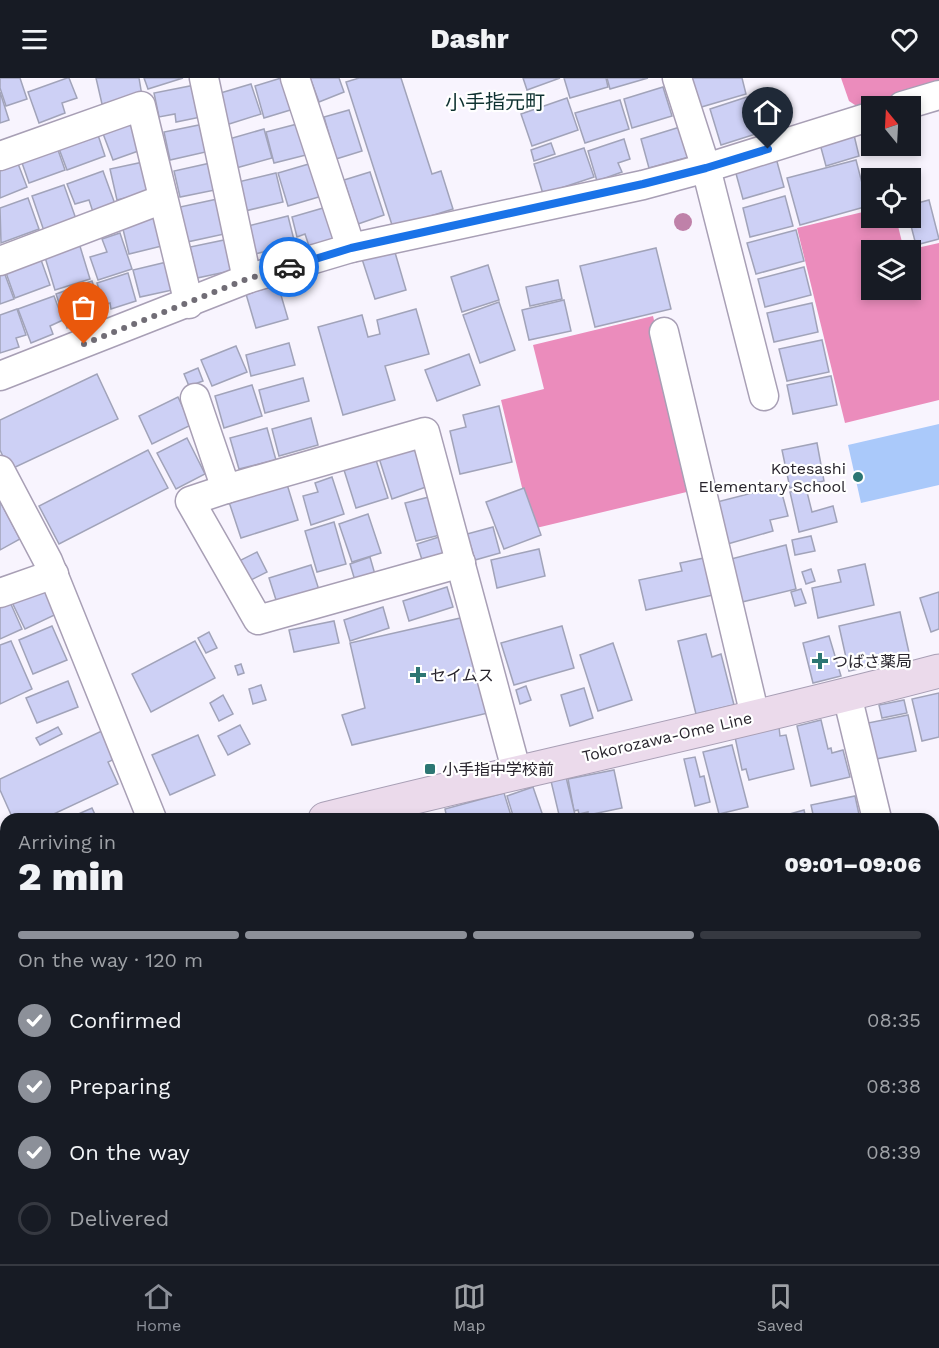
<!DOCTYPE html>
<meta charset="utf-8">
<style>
:root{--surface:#171b24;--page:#242831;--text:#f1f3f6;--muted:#9ea1a6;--line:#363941;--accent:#8c9099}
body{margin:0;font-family:"Work Sans","Noto Sans JP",sans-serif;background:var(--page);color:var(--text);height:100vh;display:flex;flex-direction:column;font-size:22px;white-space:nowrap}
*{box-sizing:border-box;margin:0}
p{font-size:20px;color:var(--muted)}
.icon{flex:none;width:33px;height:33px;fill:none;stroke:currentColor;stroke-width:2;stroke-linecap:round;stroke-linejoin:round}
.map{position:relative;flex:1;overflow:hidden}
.side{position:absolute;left:0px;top:735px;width:939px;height:452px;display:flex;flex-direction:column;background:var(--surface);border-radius:18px 18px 0 0;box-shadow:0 3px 9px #0003}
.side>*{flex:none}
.needle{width:39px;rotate:342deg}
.controls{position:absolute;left:861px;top:18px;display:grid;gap:12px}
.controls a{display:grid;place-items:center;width:60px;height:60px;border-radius:0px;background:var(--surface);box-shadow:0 3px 9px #0003;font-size:30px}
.pin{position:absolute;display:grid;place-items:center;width:51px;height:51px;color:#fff;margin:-62px -26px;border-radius:50% 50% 50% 0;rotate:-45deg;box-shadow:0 0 6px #0007}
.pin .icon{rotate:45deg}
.courier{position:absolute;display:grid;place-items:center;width:60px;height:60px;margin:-30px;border:4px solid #1a73e8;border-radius:50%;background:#fff;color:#222;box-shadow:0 2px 8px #0007}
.head em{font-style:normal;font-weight:800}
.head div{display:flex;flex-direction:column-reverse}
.head{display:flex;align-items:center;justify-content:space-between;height:102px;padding:0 18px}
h1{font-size:39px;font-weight:800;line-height:45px}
.bar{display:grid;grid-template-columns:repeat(4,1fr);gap:9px 6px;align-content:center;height:72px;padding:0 18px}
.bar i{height:8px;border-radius:4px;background:var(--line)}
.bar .selected{background:var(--accent)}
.bar p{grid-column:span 4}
ol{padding:0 18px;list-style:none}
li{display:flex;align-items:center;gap:18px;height:66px}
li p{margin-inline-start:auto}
li .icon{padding:6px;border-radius:50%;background:var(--accent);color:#fff;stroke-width:4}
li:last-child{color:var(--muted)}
li i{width:33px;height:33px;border:3px solid var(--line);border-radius:50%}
header{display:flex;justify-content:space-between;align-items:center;height:78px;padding:0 18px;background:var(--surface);font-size:27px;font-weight:800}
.tabs{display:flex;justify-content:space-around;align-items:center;height:84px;border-top:2px solid var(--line);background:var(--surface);font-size:16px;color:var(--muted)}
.tabs a{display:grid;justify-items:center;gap:3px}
.tabs .selected{color:var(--accent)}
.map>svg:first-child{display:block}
</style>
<header><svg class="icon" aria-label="menu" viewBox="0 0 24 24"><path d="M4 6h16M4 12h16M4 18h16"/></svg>Dashr<svg class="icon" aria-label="heart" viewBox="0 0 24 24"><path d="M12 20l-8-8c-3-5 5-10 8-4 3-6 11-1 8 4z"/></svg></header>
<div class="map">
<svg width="939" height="1186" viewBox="0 0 939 1186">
<rect width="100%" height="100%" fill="#f8f4fe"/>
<g fill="#eb8cbc">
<path d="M841 0H939V6L858 29 849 23Z"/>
<path d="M871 132 872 140H896L904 172H872V212H910V172H908L939 165V322L845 345 797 150Z"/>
<path d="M653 238 695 412 532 451 501 322 544 311 533 267Z"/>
</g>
<path fill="#aac9fa" d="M939 346V407L861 425 848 367Z"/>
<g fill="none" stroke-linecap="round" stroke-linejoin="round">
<g stroke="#aac9fa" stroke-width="8">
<path d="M933 1033 939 1031"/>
<path d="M518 1180 533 1184 551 1180"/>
<path d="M414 1186 427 1180"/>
</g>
</g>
<g fill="#cdd0f5" stroke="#a1a3b9" stroke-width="1.5">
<path d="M0 0H20L27 21 6 28 0 10Z"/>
<path d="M67 0H69L77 20 62 25 65 35 39 45 28 14Z"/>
<path d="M96 0H139L142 18 102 26Z"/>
<path d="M144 0H183L148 11Z"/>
<path d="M281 0 297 30 264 40 255 8Z"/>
<path d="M310 0H339L344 14 319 24Z"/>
<path d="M359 0H401L432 96 441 93 453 131 393 150 346 4Z"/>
<path d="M523 0H560L527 12Z"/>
<path d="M564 0H606L608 9 570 20Z"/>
<path d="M607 0H648L610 11Z"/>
<path d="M693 0H742L746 16 698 30 689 1Z"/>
<path d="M251 6 261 36 226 47 217 16Z"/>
<path d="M195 7 201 39 176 44 175 36 159 39 154 15Z"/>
<path d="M663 9 672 38 632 50 624 21Z"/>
<path d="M0 14 9 42 0 45Z"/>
<path d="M750 18 762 54 721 67 710 31Z"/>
<path d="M567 20 578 52 532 68 521 36Z"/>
<path d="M620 22 629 51 585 65 575 35Z"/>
<path d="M349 32 362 73 336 81 324 39Z"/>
<path d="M133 42 144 71 113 82 102 53Z"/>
<path d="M305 44 314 75 274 85 266 54Z"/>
<path d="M204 46 210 73 170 82 164 54Z"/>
<path d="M680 49 689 79 649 90 641 61Z"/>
<path d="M264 51 272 80 236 90 229 61Z"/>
<path d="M97 54 105 78 67 92 58 68Z"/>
<path d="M854 57 859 78 826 88 820 66Z"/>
<path d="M624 61 630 81 618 85 622 94 597 103 588 73Z"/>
<path d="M551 65 555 76 534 83 531 72Z"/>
<path d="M57 69 65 92 29 105 21 82Z"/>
<path d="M584 70 594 99 543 116 534 86Z"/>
<path d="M776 80 784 109 743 121 735 92Z"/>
<path d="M856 82 868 128 800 147 787 100Z"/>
<path d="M17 83 27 109 0 120V90Z"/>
<path d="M148 83 154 113 117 122 110 91Z"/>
<path d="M319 83 329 116 288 128 278 95Z"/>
<path d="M215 84 220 111 180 119 174 93Z"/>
<path d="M103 93 115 126 93 134 89 122 75 126 67 106Z"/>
<path d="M370 94 384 137 358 146 344 102Z"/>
<path d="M276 95 283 124 245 133 238 104Z"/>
<path d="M64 107 76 141 44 153 32 118Z"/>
<path d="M785 118 793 148 750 159 743 130Z"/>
<path d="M28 120 39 151 1 165 0 130Z"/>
<path d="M222 120 229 155 187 164 180 129Z"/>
<path d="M929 122 939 161 916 167 909 140H910V127Z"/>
<path d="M330 128 339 159 309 168 305 156 297 159 292 139Z"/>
<path d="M159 138 166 167 129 176 122 147Z"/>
<path d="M288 138 295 166 255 176 248 148Z"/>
<path d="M796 152 804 183 756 196 747 165Z"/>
<path d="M120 155 132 191 98 202 90 179 107 174 102 161Z"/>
<path d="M229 161 235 192 197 200 190 169Z"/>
<path d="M79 165 90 201 55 212 44 176Z"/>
<path d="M656 170 671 231 595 249 580 188Z"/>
<path d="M394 171 406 212 375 221 362 181Z"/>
<path d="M40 179 50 207 15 220 5 192Z"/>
<path d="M171 183 177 211 140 219 133 192Z"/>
<path d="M488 187 499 222 462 234 451 199Z"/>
<path d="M804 189 811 217 765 229 758 201Z"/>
<path d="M4 194 14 221 0 226V196Z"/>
<path d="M128 195 136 223 111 231 110 225 104 227 97 205Z"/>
<path d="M558 202 562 221 530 228 526 209Z"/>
<path d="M92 203 101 230 88 235 90 242 67 250 56 216Z"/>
<path d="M278 207 288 241 256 250 246 216Z"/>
<path d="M54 218 63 242 50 248 53 256 31 265 18 231Z"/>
<path d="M564 222 571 253 529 262 522 232Z"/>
<path d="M499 224 515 272 480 285 463 237Z"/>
<path d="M812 225 818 254 774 264 767 235Z"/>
<path d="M17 231 26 257 16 260 19 269 0 275V237Z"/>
<path d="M416 231 429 276 385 288 395 322 343 337 318 249 362 237 368 259 380 256 377 242Z"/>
<path d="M822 262 829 294 787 303 779 271Z"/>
<path d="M289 265 295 287 251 298 246 277Z"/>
<path d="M236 268 247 294 212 308 201 282Z"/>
<path d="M469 276 480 307 437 323 425 292Z"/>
<path d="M198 290 203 303 189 308 184 296Z"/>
<path d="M97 296 118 341 9 392 0 372V342Z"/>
<path d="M831 298 837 327 793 336 787 307Z"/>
<path d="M303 300 309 323 265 335 259 312Z"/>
<path d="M252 307 262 338 224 350 215 318Z"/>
<path d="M178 319 191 347 152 366 139 338Z"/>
<path d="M499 328 512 384 460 396 450 353 466 349 463 337Z"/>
<path d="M311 340 318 367 279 378 272 351Z"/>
<path d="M267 350 276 382 239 391 230 360Z"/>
<path d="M187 360 205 396 176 411 157 375Z"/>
<path d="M817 365 824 403 790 410 782 372Z"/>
<path d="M414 369 426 409 392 421 379 380Z"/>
<path d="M148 372 168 410 59 466 39 428Z"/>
<path d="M376 382 388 420 356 430 344 392Z"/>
<path d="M332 399 344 436 311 447 303 418 318 414 315 405Z"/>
<path d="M286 403 298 442 241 460 228 421Z"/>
<path d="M780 408 788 438 770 442 773 453 724 467 713 425Z"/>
<path d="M524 410 541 457 504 471 486 424Z"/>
<path d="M806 410 812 434 833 428 837 444 799 454 790 414Z"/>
<path d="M433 418 444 456 416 463 405 425Z"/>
<path d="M0 423 20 461 0 472Z"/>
<path d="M368 436 381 475 352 484 339 446Z"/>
<path d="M334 444 346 486 317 494 305 453Z"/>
<path d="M493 449 500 475 475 482 467 456Z"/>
<path d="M442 458 447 476 423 485 417 466Z"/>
<path d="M811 458 815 473 795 477 792 462Z"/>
<path d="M786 467 796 511 742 524 731 481Z"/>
<path d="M539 471 545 498 497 510 491 482Z"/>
<path d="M257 474 267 494 245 505 235 485Z"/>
<path d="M370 479 376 500 356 506 350 486Z"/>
<path d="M704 480 713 517 646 532 639 502 682 493 680 485Z"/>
<path d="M865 486 874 527 818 540 812 510 841 504 838 492Z"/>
<path d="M311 487 319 512 277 525 269 500Z"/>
<path d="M811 491 815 503 806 506 802 494Z"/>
<path d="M48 500 63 533 25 551 9 518Z"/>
<path d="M447 509 453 529 409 543 403 523Z"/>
<path d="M801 511 806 525 795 528 791 514Z"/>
<path d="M939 514V551L931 554 920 520Z"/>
<path d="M10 524 22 551 0 561V528Z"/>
<path d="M383 529 389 550 350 563 344 542Z"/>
<path d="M900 534 910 579 849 593 839 548Z"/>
<path d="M465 539 488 635 352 667 342 637 365 630 350 565Z"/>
<path d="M334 543 339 565 294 574 289 552Z"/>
<path d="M52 548 67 582 33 596 19 562Z"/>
<path d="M562 548 574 590 514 607 501 565Z"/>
<path d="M209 554 217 570 206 575 198 560Z"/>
<path d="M706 556 712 579 721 576 734 627 696 636 678 563Z"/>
<path d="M829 558 841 598 813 605 803 565Z"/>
<path d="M11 563 32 611 0 626V567Z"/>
<path d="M195 563 215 600 151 634 132 596Z"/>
<path d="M613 565 632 622 598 633 580 577Z"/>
<path d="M241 586 244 595 238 597 235 588Z"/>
<path d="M68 603 78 629 37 645 26 620Z"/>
<path d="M261 607 266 622 253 626 249 611Z"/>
<path d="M526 608 531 622 520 626 516 612Z"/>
<path d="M584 610 593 640 570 648 561 617Z"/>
<path d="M939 615V659L922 663 912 621Z"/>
<path d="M223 617 233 636 219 643 210 625Z"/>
<path d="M904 622 907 635 882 640 879 627Z"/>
<path d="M908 637 916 673 876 681 868 645Z"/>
<path d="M821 642 828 671 831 670 832 675 843 672 850 699 811 708 797 648Z"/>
<path d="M240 647 250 666 228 677 218 658Z"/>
<path d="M58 649 62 656 40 667 36 660Z"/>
<path d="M779 649 780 658 786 657 794 691 749 702 746 691 742 692 735 659Z"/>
<path d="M106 651 119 679 108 684 118 706 43 741H13L0 712V701Z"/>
<path d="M198 657 215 697 170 717 152 677Z"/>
<path d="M732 667 748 729 719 736 703 674Z"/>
<path d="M695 679 700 699 704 698 710 724 695 728 684 681Z"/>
<path d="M614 692 622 730 588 737V734L579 736 578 732 574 733 568 701Z"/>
<path d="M566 699 576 741H560L551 703Z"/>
<path d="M533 709 544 741H514L507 718Z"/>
<path d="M504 715 512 741H447L445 731Z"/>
<path d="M855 718 860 741H814L811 727Z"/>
<path d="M92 730 97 741H67Z"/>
<path d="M804 732 806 741H772Z"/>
<path d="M939 786V829L933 830V787Z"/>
<path d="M939 859V897L935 898 933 889V861Z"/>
<path d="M939 860V899H938L933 880V862Z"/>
<path d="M6 892V962L0 950V895Z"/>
<path d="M939 956V1007L933 1008V957Z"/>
<path d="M939 956V1002L933 1003V958Z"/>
<path d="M6 986V1019L0 1022V989Z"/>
<path d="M6 1051V1088L0 1091V1054Z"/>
<path d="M939 1072V1108L933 1109V1073Z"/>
<path d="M939 1073V1108L933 1110V1075Z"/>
<path d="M0 1152 4 1160 6 1159V1180H16L5 1186H0Z"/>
<path d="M64 1180H74L77 1186H54Z"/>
<path d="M80 1180H128L117 1186H83Z"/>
<path d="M261 1180H287L276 1186H263Z"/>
<path d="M758 1180H790L775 1186H760Z"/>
<path d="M810 1180H841V1186L833 1184 816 1186 815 1183 811 1184Z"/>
<path d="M863 1180H872L874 1184 879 1180H902L906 1186H855Z"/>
<path d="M870 1180 873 1183 877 1180H902L905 1186H862Z"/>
</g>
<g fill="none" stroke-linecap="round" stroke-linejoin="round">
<g stroke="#a89fb5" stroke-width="31">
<g id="minor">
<path d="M204 0 247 201"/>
<path d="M295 0 351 170"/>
<path d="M677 0 706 90 764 318"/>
<path d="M902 28 939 17"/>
<path d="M0 78 141 28 189 226"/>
<path d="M0 183 163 121"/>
<path d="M664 254 755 638"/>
<path d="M0 298 247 201 351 170 643 107 706 90 872 38"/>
<path d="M195 320 226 411 425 354 517 695"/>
<path d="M0 392 48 483 152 741"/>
<path d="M226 411 190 423 258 542 461 485"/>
<path d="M0 515 54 496"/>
<path d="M847 617 877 741"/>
<path d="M933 774 939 773"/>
<path d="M933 930 939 929"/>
<path d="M0 1131 6 1128"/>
<path d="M933 1179 936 1186"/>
<path d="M240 1180 243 1186"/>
<path d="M181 1186 191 1180"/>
</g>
</g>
<g stroke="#a89fb5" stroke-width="35">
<g id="secondary">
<path d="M325 741C529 690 735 647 939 593"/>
<path d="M0 872 6 868"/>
</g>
</g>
<use href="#minor" stroke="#fff" stroke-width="28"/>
<use href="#secondary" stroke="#ebdaeb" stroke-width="33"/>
</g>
<circle fill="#bf81a9" cx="683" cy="144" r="9"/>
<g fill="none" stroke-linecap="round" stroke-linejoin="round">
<path stroke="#716d76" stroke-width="6" stroke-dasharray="0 10.8" d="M84 266 247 201 289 189"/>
<path stroke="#1a73e8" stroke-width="8" d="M289 189 351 170 643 106 706 90 768 71"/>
</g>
<g fill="#2c7673" stroke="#fff" stroke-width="2">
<circle cx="858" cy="399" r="6"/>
<path d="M817 574h6v6h6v6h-6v6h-6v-6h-6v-6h6z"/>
<path d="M415 588h6v6h6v6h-6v6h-6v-6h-6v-6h6z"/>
<rect x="424" y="685" width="12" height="12" rx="3"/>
</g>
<g text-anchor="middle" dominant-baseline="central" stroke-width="4.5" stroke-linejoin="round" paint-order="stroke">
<g font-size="16" fill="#28242d" stroke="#fff" text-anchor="start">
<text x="846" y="390" text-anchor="end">Kotesashi<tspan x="846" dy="18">Elementary School</tspan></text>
<text x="832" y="583">つばさ薬局</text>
<text x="430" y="597">セイムス</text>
<text x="442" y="691">小手指中学校前</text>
</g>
<g font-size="16" fill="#28242d" stroke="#fff">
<text transform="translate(667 659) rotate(-13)">Tokorozawa-Ome Line</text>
</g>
<g font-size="20" fill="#0f3231" stroke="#fff">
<text x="495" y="24">小手指元町</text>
</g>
</g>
</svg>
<div class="controls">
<a><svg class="needle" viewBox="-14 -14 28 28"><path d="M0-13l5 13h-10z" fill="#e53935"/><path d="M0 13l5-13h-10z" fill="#9ea1a6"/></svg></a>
<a><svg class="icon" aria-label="locate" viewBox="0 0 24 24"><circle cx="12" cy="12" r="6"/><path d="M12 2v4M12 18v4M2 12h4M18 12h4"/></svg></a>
<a><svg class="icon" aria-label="layers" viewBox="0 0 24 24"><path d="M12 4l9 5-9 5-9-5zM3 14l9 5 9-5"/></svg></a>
</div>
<div class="pin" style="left:84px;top:266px;background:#ea580c"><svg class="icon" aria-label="bag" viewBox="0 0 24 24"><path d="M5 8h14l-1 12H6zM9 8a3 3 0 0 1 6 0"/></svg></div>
<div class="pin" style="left:768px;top:71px;background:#1f2937"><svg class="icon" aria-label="home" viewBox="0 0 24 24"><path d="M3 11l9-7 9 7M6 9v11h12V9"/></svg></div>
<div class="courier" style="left:289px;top:189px"><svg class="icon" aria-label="car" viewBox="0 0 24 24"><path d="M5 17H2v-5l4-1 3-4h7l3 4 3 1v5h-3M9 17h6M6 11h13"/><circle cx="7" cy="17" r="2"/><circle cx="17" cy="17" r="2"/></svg></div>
<section class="side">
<div class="head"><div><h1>2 min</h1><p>Arriving in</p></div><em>09:01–09:06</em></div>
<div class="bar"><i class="selected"></i><i class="selected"></i><i class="selected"></i><i></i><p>On the way · 120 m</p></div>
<ol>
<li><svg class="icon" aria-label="check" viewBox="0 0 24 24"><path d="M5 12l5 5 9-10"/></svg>Confirmed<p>08:35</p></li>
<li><svg class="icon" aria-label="check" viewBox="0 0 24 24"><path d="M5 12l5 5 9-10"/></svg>Preparing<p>08:38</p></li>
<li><svg class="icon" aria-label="check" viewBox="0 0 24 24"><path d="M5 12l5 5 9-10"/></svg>On the way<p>08:39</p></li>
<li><i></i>Delivered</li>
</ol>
</section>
</div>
<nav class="tabs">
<a class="selected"><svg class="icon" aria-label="home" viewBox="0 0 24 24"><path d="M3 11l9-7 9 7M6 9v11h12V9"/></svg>Home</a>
<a><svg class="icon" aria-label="map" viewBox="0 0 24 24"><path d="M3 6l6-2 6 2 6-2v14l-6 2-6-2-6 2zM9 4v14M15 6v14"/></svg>Map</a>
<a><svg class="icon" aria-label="saved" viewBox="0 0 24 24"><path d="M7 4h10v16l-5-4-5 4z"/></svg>Saved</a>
</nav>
